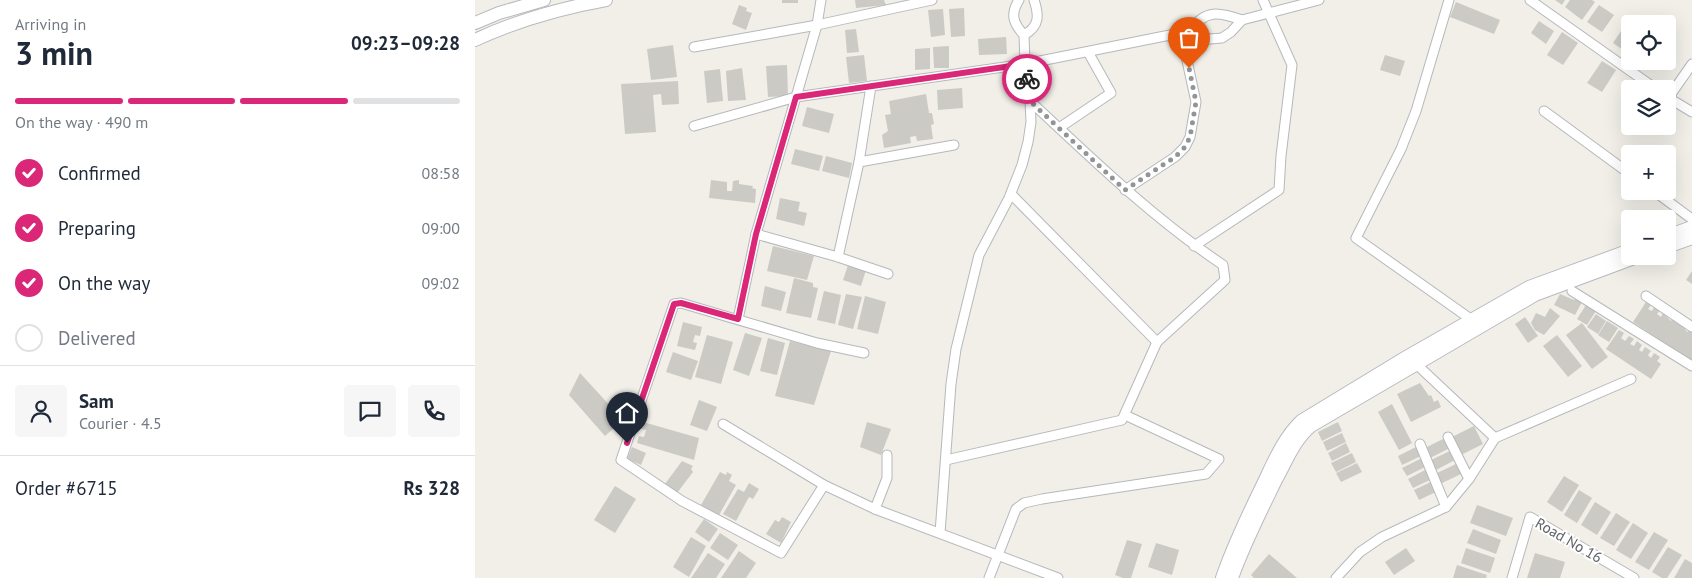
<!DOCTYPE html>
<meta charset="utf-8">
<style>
:root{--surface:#fff;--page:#f6f6f7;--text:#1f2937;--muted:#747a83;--line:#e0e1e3;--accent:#db2777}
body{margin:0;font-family:"PT Sans",sans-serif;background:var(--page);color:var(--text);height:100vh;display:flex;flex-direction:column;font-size:19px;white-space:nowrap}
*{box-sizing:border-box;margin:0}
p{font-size:16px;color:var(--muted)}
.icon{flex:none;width:28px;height:28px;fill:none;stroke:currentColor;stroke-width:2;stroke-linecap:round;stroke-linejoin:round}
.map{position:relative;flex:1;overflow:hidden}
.drawer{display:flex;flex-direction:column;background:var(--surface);width:475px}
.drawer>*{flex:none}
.controls{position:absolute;left:1146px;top:15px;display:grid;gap:10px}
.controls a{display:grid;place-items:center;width:55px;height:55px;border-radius:5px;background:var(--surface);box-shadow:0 5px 20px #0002;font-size:25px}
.pin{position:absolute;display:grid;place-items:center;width:42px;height:42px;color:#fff;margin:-51px -21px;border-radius:50% 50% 50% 0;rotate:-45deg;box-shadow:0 0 5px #0007}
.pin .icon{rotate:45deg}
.courier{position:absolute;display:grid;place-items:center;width:50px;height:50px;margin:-25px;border:4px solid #db2777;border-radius:50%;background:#fff;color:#222;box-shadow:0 1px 6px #0007}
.headline em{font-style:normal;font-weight:700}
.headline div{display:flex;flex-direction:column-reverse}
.headline{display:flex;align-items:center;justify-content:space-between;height:85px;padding:0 15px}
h1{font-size:32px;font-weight:700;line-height:38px}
.bar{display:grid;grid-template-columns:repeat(4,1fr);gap:8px 5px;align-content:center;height:60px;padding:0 15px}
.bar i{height:6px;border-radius:4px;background:var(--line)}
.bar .on{background:var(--accent)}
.bar p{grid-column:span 4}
.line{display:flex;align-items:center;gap:12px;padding:0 15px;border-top:1px solid var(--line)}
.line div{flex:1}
.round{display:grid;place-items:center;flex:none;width:52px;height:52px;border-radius:5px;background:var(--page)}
ol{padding:0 15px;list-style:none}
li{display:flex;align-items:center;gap:15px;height:55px}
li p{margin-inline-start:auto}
li .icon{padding:5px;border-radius:50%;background:var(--accent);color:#fff;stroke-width:4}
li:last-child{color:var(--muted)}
li i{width:28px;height:28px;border:2px solid var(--line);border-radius:50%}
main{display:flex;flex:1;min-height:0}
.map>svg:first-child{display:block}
</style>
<main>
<section class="drawer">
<div class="headline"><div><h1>3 min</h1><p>Arriving in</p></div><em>09:23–09:28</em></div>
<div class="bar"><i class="on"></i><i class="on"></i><i class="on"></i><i></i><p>On the way · 490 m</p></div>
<ol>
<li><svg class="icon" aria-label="check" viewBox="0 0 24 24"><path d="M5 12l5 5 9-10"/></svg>Confirmed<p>08:58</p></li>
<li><svg class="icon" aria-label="check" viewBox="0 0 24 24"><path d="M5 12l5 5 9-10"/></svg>Preparing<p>09:00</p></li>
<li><svg class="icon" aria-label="check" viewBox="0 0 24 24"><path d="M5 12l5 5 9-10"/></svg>On the way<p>09:02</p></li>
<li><i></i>Delivered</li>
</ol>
<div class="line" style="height:90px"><a class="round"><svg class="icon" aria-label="person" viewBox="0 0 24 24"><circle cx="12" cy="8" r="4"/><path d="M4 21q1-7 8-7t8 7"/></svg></a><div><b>Sam</b><p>Courier · 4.5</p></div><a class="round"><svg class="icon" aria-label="chat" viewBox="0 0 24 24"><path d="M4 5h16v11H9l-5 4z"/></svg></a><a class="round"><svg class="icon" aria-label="phone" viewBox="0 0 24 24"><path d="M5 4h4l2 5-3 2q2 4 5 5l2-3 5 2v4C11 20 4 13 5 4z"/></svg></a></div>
<div class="line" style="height:65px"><div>Order #6715</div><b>Rs 328</b></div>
</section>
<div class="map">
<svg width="1217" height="578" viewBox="0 0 1217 578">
<rect width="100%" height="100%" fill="#f1efe8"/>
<g fill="#cccac5">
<rect x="307" y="0" width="16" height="3"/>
<path d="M380 0H409L411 5 381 8Z"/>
<path d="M1080 0H1090L1087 5Z"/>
<path d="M1095 0H1117L1120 2 1107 20 1090 7Z"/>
<path d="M981 2 1025 20 1019 34 975 17Z"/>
<path d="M264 5 272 8 271 11 277 13 271 30 257 24Z"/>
<path d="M1124 5 1139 15 1127 32 1112 22Z"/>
<path d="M489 8 490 36 476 37 474 9Z"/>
<path d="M468 9 470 35 456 37 453 10Z"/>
<path d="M1064 21 1079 31 1071 44 1056 33Z"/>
<path d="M1152 22 1155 25V55L1138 43Z"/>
<path d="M381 29 384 52 372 53 370 30Z"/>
<path d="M1087 32 1103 43 1088 65 1072 55Z"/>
<path d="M531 37 532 54 504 55 503 39Z"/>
<path d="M198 45 202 77 176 80 172 49Z"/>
<path d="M474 46V68H459L458 47Z"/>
<path d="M455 48V69L440 70V49Z"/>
<path d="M389 55 392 81 374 83 371 57Z"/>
<path d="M910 55 930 61 925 76 905 70Z"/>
<path d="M1127 61 1141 70 1127 92 1112 83Z"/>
<path d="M312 65 313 96 293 97 291 66Z"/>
<path d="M267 68 271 100 253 101 251 71Z"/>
<path d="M245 69 248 101 232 103 229 71Z"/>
<path d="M203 81 204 104 187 105 186 94 178 95 181 132 150 134 146 84Z"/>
<path d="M487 88 488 108 463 110 462 90Z"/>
<path d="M451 94 454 113H457L459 124 456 125 458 139 442 141 441 136 435 137 436 143 409 148 407 135 413 131 410 115 416 114 414 101Z"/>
<path d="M332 107 359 114 354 133 327 126Z"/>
<path d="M320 149 348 156 344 171 316 164Z"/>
<path d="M351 156 377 163 374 178 347 171Z"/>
<path d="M236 180 252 182V191H257L258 181 264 180V184L278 186 277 188 281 189 280 203 234 198Z"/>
<path d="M305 198 325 202 323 211 332 213 329 226 301 219Z"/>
<path d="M298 246 339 256 332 280 292 271Z"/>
<path d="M373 265 391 270 386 286 368 280Z"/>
<path d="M1217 271V284L1211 280Z"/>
<path d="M319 278 338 283V287L343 288 336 318 311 313Z"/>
<path d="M290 286 311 292 306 311 286 306Z"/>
<path d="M349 291 366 295 360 324 342 320Z"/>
<path d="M371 294 387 297 378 329 363 325Z"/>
<path d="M1085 294 1099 300 1100 299 1107 302 1100 315 1079 305Z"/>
<path d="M390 296 411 302 403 334 382 329Z"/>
<path d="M1171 302 1176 305 1173 309 1177 311 1179 307 1185 310 1182 314 1186 317 1188 313 1196 321 1197 319 1211 328 1210 330 1213 332 1215 330 1217 332V361L1158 322Z"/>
<path d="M1111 305 1121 311 1112 325 1102 319Z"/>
<path d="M1075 308 1085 316 1069 335 1060 330 1056 323 1061 313 1070 317Z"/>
<path d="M1121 314 1131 321 1123 334 1112 327Z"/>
<path d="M1050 317 1063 336 1053 343 1040 324Z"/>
<path d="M1132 321 1143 328 1134 342 1123 335Z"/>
<path d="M208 322 227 327 225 336 220 335 218 342 222 343 220 350 202 346Z"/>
<path d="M1107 323 1133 357 1117 369 1091 335Z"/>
<path d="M1144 330 1149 333 1146 338 1150 341 1154 336 1159 339 1155 344 1159 346 1162 341 1167 345 1164 350 1167 352 1170 347 1176 351 1173 355 1176 358 1179 353 1185 357 1182 361 1186 364 1176 379 1131 349Z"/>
<path d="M270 333 287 338 274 376 258 370Z"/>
<path d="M232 335 258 342 246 384 220 377Z"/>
<path d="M1082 335 1107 366 1093 377 1068 346Z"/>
<path d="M293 338 310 343 302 375 285 371Z"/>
<path d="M315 341 356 351 339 405 300 396Z"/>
<path d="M198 352 223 361 216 380 191 372Z"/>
<path d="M105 373 148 420 130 436 94 395Z"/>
<path d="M945 383 954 396 956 395 959 402 963 400 966 407 936 422 922 394Z"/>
<path d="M224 400 242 407 232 431 215 425Z"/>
<path d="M917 404 937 443 924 450 903 412Z"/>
<path d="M168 422 224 438 219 460 162 443 164 436 169 437 171 430 166 429Z"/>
<path d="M392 422 416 429 406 455 385 447Z"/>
<path d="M863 422 867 431 847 441 843 432Z"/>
<path d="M999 426 1008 444 986 455 977 437Z"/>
<path d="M867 433 871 442 852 451 848 442Z"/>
<path d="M970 438 975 448 955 458 950 448Z"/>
<path d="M871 443 875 452 857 461 853 453Z"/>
<path d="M943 446 948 455 927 465 923 456Z"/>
<path d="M157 447 171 453 166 465 152 459Z"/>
<path d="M975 451 980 460 961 470 956 460Z"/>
<path d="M877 453 881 462 861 472 856 463Z"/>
<path d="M947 458 952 466 932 476 927 468Z"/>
<path d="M207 461 218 466 216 469 218 472 202 493 190 484Z"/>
<path d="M882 463 887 472 866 482 861 473Z"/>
<path d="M981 464 986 474 965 484 960 474Z"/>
<path d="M952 469 957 479 938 488 933 479Z"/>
<path d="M245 472 251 475 252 472 257 475 254 481 261 485 244 515 226 505Z"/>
<path d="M1089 476 1104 485 1087 512 1072 502Z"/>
<path d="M958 481 963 491 944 500 939 490Z"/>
<path d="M274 483 284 489 278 499 274 497 261 521 248 514 263 489 269 492Z"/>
<path d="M140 486 161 499 140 533 119 520Z"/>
<path d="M1104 490 1117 498 1102 523 1089 515Z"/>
<path d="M1120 502 1136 512 1122 535 1106 525Z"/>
<path d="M1002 505 1038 518 1031 536 995 523Z"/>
<path d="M1141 513 1155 522 1139 546 1125 538Z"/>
<path d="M307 517 316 522 306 543 291 534 300 520 304 522Z"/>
<path d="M229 519 243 529 234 542 220 532Z"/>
<path d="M1158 523 1173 533 1156 559 1141 550Z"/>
<path d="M998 529 1026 540 1021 554 992 543Z"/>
<path d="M1179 532 1193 540 1174 570 1160 562Z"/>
<path d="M245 533 263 545 253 560 235 548Z"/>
<path d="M216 537 231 546 214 577 198 567Z"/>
<path d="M652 540 667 544 656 578H648L640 575Z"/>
<path d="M681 543 704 550 697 575 673 567Z"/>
<path d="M1193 547 1207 555 1192 578H1187L1177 572Z"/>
<path d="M931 548 940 561 919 575 910 562Z"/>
<path d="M991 548 1020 558 1015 573 986 563Z"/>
<path d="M264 551 281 563 271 578H246Z"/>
<path d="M233 553 250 564 241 578H216Z"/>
<path d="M1060 553 1090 562 1085 578H1052Z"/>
<path d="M794 554 822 578H779L776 575Z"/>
<path d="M1210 559 1217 563V578H1199Z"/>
<path d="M982 565 1012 575 1011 578H978Z"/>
</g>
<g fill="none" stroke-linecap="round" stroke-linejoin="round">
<g stroke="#b5b8bc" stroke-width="11">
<g id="street">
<path d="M974 0 941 111 926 149 881 238 997 320"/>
<path d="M1055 0 1181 89"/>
<path d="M715 31C730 9 744 12 767 20"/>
<path d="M549 35C565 26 564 15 559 0"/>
<path d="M219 47 342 25 457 0"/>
<path d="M1192 97 1217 112"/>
<path d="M1194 97 1217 64"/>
<path d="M1069 111 1155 174"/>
<path d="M219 126 321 97 550 64 715 31 724 37 735 39 747 38 756 32 767 20 844 0"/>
<path d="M584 128 636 93 613 52"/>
<path d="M384 162 479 145"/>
<path d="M650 190 700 157 710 147 715 137 721 102 706 33"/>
<path d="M1179 191 1217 219"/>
<path d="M536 194 682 342"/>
<path d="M281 234 363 257 413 274"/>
<path d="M719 246 804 190 806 156 817 65 788 0"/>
<path d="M363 257 384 162 396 86"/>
<path d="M1097 291 1217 366"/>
<path d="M1171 296 1217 327"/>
<path d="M263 319 281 234 342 25 346 0"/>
<path d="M248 424 349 485 400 509 583 578"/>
<path d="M973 437 994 479"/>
<path d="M1020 438 1156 379"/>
<path d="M945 444 971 507"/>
<path d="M471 460 647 420 682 342 750 280 748 265C678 218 617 159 555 101"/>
<path d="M349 485 306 553 207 501 146 460 199 304 206 303 342 343 389 353"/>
<path d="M400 509 412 478V455"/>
<path d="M465 533 476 384 481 349 504 255 534 198 547 165 553 142 556 122 555 101 550 64 549 35C538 23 535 14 544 0"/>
<path d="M514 578 541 509 549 503 567 499 731 474 744 459 650 415"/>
<path d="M861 578 885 552 907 537 971 507 994 479 1020 438 939 362"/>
<path d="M1037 578 1055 517 1159 578"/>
</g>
</g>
<g stroke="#b6babf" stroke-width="14">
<g id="secondary">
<path d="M0 23 24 13 69 0"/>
<path d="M0 40C41 21 86 8 131 0"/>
<path d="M1192 236 1217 227"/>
<path d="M1192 247 1217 238"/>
<path d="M747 578C757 548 771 519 785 490 797 466 807 439 826 421L933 356 1054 287 1155 250"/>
<path d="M757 578C769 544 786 511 802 478 812 460 820 439 836 426L1060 295 1165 256"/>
</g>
</g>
<use href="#street" stroke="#fff" stroke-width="9"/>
<use href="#secondary" stroke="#fff" stroke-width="12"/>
</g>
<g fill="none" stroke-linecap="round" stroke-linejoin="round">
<path stroke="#929495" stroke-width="5" stroke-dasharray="0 9" d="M552 79 555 101 650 190 700 157 710 147 715 137 721 102 714 68"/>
<path stroke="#db2777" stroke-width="6" d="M152 443 199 304 206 303 263 319 281 234 321 97 550 64 552 79"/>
</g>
<g text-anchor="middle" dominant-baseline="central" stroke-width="4" stroke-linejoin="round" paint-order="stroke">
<g font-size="15" fill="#5f6368" stroke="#fff">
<text transform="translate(1094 540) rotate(30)">Road No 16</text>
</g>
</g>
</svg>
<div class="controls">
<a><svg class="icon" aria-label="locate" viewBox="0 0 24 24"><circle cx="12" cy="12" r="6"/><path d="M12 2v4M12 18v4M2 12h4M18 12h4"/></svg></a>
<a><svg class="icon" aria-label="layers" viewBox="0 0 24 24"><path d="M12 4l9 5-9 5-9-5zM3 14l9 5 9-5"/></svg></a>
<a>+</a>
<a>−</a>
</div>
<div class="pin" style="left:714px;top:68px;background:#ea580c"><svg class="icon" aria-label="bag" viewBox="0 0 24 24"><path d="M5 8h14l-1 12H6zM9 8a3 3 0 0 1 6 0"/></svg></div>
<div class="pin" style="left:152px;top:443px;background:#1f2937"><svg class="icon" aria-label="home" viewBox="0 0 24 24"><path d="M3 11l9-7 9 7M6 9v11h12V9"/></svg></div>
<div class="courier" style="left:552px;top:79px"><svg class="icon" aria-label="bike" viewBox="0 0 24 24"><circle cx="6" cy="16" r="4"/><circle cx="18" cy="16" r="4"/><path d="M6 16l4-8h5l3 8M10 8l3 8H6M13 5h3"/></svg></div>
</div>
</main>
